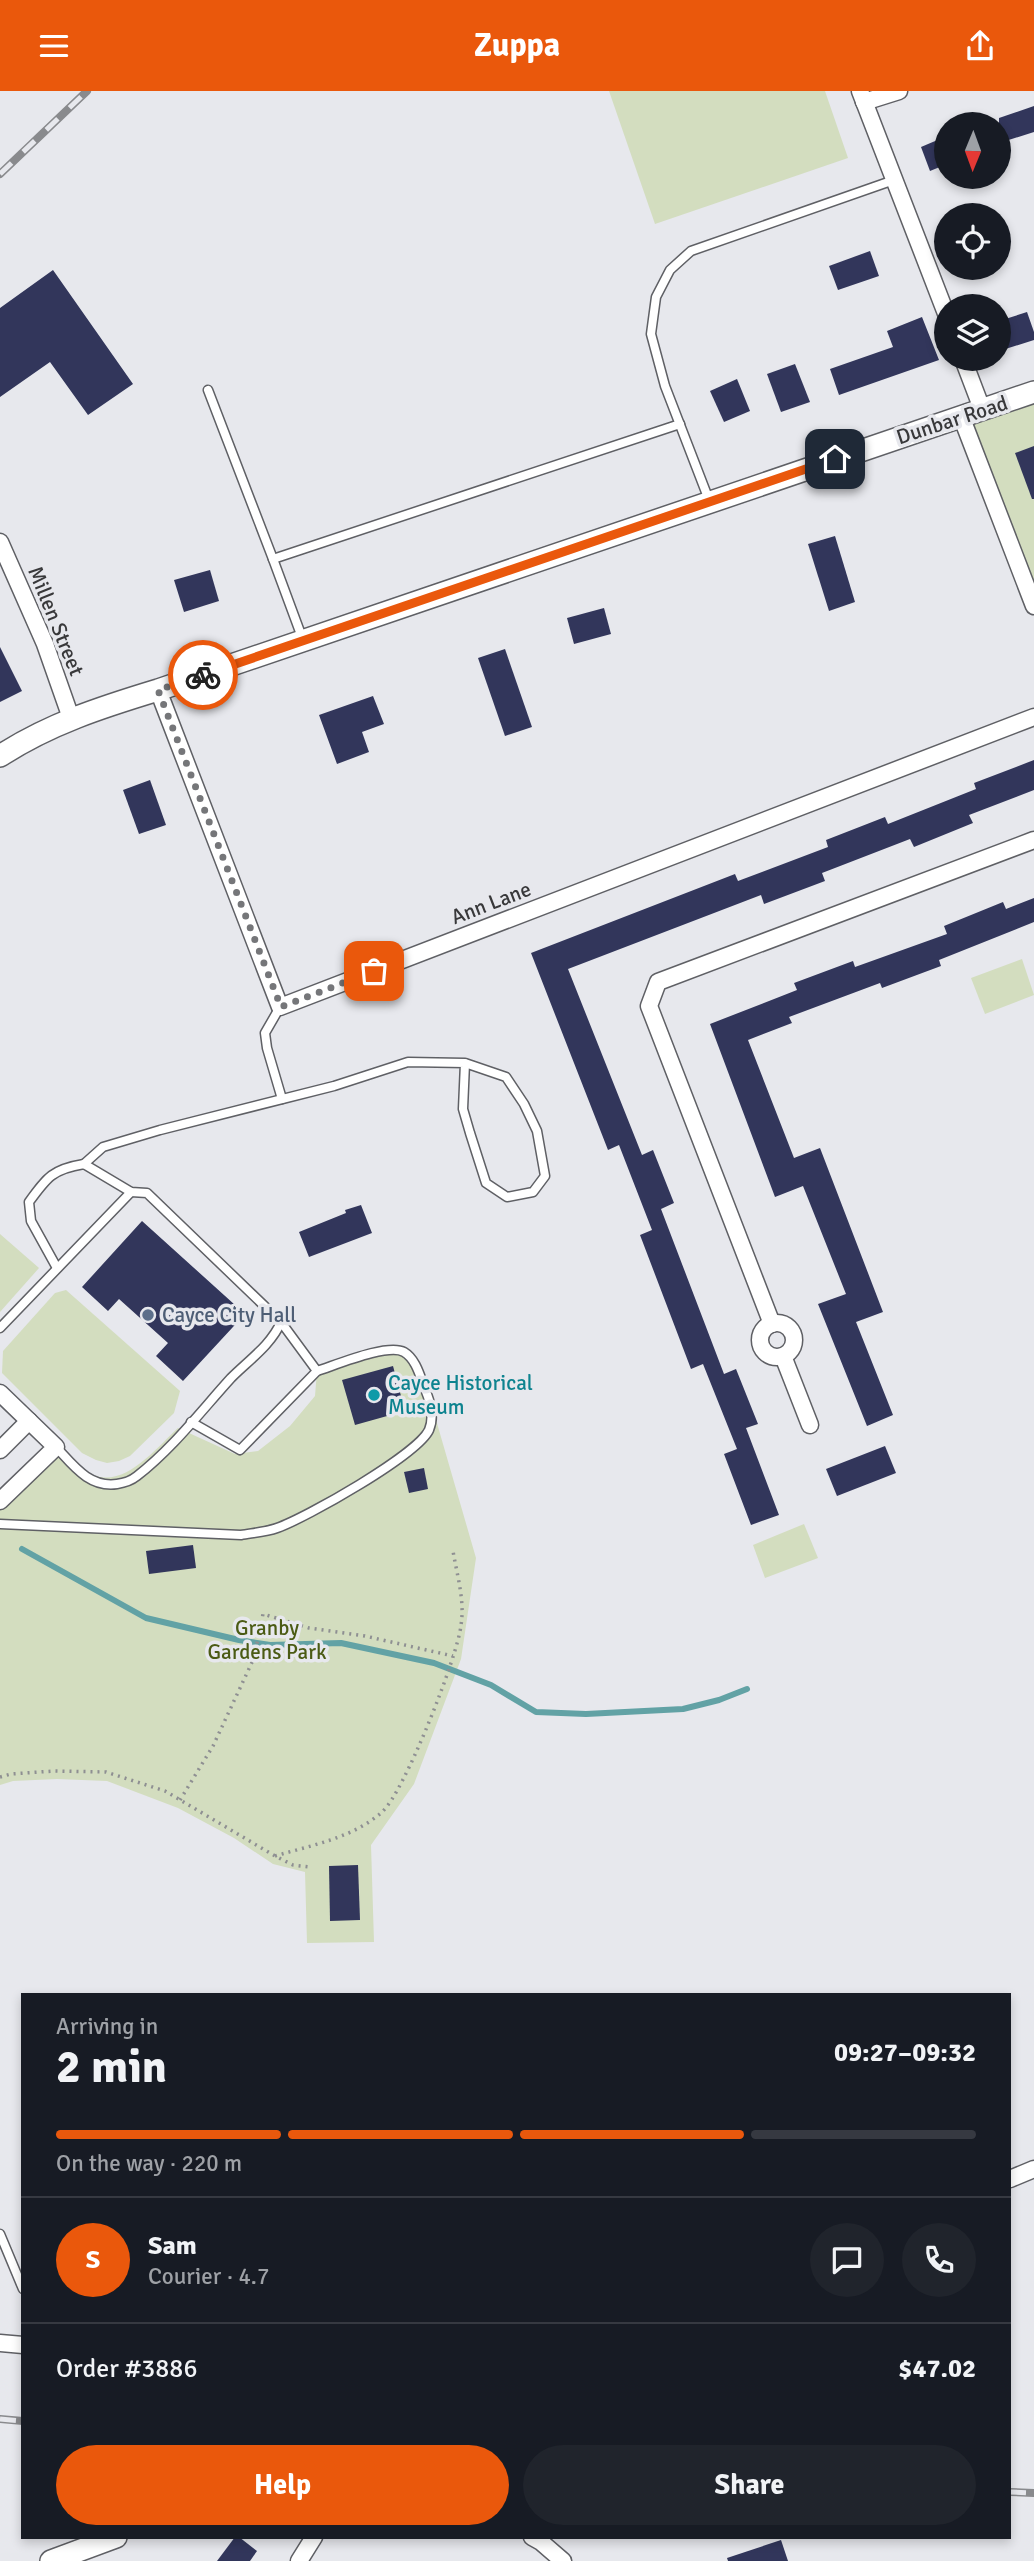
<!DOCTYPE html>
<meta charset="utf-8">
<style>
:root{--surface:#171b24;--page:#20242c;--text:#f1f3f6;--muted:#9ea1a6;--line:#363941;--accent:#ea580c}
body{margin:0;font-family:Signika,sans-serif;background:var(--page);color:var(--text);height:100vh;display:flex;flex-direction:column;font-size:26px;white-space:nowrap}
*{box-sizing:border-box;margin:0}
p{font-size:23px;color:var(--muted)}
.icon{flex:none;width:38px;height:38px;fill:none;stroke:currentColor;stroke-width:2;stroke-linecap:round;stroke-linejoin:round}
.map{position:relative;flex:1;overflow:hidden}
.panel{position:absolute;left:21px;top:1902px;width:990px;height:546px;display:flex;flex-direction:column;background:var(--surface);border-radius:0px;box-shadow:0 4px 10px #0003}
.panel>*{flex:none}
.needle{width:46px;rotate:181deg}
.fabs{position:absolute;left:934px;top:21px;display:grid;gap:14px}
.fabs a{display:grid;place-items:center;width:77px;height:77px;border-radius:50%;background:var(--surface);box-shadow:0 4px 10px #0003;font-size:35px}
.pin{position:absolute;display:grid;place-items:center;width:60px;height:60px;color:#fff;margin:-30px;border-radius:14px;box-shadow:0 4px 10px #0006}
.courier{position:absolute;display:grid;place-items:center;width:70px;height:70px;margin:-35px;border:5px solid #ea580c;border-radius:50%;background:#fff;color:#222;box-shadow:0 2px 9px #0007}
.head em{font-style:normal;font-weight:700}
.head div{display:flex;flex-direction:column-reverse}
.head{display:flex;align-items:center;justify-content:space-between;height:119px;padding:0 35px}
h1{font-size:46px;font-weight:700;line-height:52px}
.bar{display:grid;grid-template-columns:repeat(4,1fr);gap:10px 7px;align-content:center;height:84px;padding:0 35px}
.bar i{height:9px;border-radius:5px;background:var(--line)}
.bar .on{background:var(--accent)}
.bar p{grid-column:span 4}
.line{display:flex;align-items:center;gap:18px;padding:0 35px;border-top:2px solid var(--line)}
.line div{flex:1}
.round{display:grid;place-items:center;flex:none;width:74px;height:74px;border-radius:37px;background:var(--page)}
.action{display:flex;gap:14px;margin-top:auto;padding:14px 35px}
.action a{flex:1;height:80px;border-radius:42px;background:var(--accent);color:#fff;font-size:28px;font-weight:700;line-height:80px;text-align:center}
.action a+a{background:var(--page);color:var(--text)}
header{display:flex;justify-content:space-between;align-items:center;height:91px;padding:0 35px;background:var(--accent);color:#fff;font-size:32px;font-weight:700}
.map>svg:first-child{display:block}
</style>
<header><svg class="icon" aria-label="menu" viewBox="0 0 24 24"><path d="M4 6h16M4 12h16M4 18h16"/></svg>Zuppa<svg class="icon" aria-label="share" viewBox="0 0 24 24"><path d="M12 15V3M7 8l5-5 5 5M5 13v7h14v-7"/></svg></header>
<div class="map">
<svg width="1034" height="2470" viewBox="0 0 1034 2470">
<rect width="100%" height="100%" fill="#e7e8ed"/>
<g fill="#d3ddbf">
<path d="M609 0H825L848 67 655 133Z"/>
<path d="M1034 301V515L961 325Z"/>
<path d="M1022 868 1034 904 985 923 971 887Z"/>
<path d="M0 1143 39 1177 0 1221Z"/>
<path d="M66 1199 180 1300 174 1322 130 1365 119 1370 107 1372 96 1369 82 1362 2 1282 3 1260 55 1202Z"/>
<path d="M392 1257 405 1262 432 1315 476 1467 461 1568 414 1693 371 1754 374 1851 307 1852 305 1781 273 1773 234 1747 178 1717 107 1690 57 1688 13 1690 0 1694V1410L56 1356C67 1364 78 1377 91 1383 124 1399 156 1357 178 1337L235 1363 258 1360 290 1335 315 1305 317 1280Z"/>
<path d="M804 1433 818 1467 765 1487 753 1454Z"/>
</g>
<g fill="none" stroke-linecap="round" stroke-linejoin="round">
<path stroke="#62a2a5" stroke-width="6" d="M22 1458 146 1527 239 1549 270 1554 341 1552 434 1572 491 1594 536 1621 586 1623 683 1618 719 1609 747 1598"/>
</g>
<g fill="#32365b">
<path d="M1034 15V41L999 52V27Z"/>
<path d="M947 45V73L930 80 921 56Z"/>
<path d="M870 160 879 185 838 199 829 175Z"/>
<path d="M53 179 133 293 88 324 50 271 0 306V217Z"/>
<path d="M1027 221 1034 241V249L999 260V230Z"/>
<path d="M922 226 939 269 839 304 830 278 893 256 887 240Z"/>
<path d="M795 273 810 311 781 321 767 283Z"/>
<path d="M737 288 750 320 724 331 710 300Z"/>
<path d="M1034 355V408H1032L1015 362Z"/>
<path d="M835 445 855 511 829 520 808 453Z"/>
<path d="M210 479 219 510 184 521 174 489Z"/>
<path d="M604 517 611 543 574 553 567 527Z"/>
<path d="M0 556 22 600 0 611Z"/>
<path d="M505 558 532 636 505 645 478 567Z"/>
<path d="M373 605 384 633 362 641 369 661 337 673 319 624Z"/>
<path d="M1034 669V699L969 724 973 732 914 756 910 748 822 782 825 790 764 813 761 804 568 878 642 1064 653 1059 674 1112 661 1118 724 1283 736 1278 758 1333 746 1337 779 1424 751 1434 724 1363 737 1358 703 1273 691 1278 640 1144 652 1139 619 1054 608 1059 531 862 735 783 738 790 828 756 826 749 885 726 888 733 976 698 974 692Z"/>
<path d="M150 689 166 734 139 743 123 699Z"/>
<path d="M1034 807V831L939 869 941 875 882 897 880 892 789 926 792 932 748 949 794 1067 820 1057 883 1221 856 1231 893 1324 867 1335 818 1213 846 1203 803 1095 775 1106 710 933 797 899 794 892 853 870 855 876 947 843 944 835 1003 811 1006 818Z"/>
<path d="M361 1114 372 1142 309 1166 299 1141 346 1122 345 1119Z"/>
<path d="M142 1130 245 1223 183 1290 156 1265 168 1252 119 1208 108 1220 82 1196Z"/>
<path d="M393 1275 405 1320 355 1334 342 1289Z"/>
<path d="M885 1355 896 1382 837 1405 826 1378Z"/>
<path d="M424 1377 428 1398 409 1402 404 1381Z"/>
<path d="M193 1454 196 1477 149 1483 146 1460Z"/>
<path d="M358 1774 360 1829 330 1830 329 1775Z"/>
<path d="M235 2446H239L257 2460 250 2470H217Z"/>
<path d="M781 2449 788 2470H728L727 2467Z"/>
</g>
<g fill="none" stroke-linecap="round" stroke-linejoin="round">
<g stroke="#5f6065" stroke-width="11">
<g id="service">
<path d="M208 299 273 468"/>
<path d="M709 409 665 295 651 243 656 206 670 179 691 160 894 89"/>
<path d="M303 549 273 468 680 333"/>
<path d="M280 916 265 942 267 957 282 1008"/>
<path d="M84 1073 103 1056 160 1039 334 995 408 971 465 972 506 986 524 1013 537 1040 545 1085 533 1101 507 1106 486 1092 470 1042 463 1018 465 972"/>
<path d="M0 1237 131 1101"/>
<path d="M191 1331 240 1359 317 1280 281 1231"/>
<path d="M56 1356C73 1374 89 1397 117 1393 124 1392 132 1389 137 1385 173 1357 201 1320 231 1287 249 1269 271 1254 281 1231L147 1102 131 1101 84 1073C53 1078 47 1086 29 1111L31 1130 57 1177"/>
<path d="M0 1433 241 1444C252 1442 266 1441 277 1437 306 1427 417 1364 429 1339 435 1325 430 1310 425 1298 420 1285 416 1268 404 1261 388 1252 336 1274 317 1280"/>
<path d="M0 2143 23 2198"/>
</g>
</g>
<g stroke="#5f6065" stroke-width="19">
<g id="minor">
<path d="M860 0 947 225"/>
<path d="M864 11 899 0"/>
<path d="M963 268 982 318"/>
<path d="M961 325 1034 515"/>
<path d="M0 451 45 553 71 627"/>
<path d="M158 599 280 916 1034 626"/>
<circle cx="777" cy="1249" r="17"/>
<path d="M772 1233 649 915 658 891 1034 749"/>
<path d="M783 1265 810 1334"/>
<path d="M0 1302 56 1356 0 1410"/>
<path d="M0 1359 29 1330"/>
<path d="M1010 2088 1034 2078"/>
<path d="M0 2252 23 2254"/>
<path d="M532 2446 541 2451 563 2470"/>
<path d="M299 2470 314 2446"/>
</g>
</g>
<g stroke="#5f6065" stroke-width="24">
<g id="tertiary">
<path d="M0 665C49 633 102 616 158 599L1034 301"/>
<path d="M51 2470 116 2446"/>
</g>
</g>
<g stroke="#8e8f92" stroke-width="3.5" stroke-dasharray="2 5" stroke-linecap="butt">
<path d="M0 1686 11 1683 54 1680 106 1681 165 1700 275 1765 293 1774 310 1776"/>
<path d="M180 1709 213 1655 254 1567 263 1523 309 1537 365 1545 453 1565"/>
<path d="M275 1765C312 1754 353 1747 382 1721 404 1702 458 1565 461 1534 465 1510 457 1484 453 1460"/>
</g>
<use href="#service" stroke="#fff" stroke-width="8"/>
<use href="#minor" stroke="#fff" stroke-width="16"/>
<use href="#tertiary" stroke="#fff" stroke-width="21"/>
<g stroke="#898a8d" stroke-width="8">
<g id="rail">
<path d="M0 83 87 0"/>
<path d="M0 2328 23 2330"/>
<path d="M1010 2401 1034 2402"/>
</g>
</g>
<use href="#rail" stroke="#e7e8ed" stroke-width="5" stroke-dasharray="16" stroke-linecap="butt"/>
</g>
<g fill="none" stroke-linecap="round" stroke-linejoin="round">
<path stroke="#757679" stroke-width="7" stroke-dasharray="0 12.6" d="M203 584 158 599 281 916 374 880"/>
<path stroke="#ea580c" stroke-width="9" d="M203 584 835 368"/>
</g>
<circle fill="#5c6f8a" stroke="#e7e8ed" stroke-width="2.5" cx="148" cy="1224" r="7"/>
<circle fill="#0f9aa8" stroke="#e7e8ed" stroke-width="2.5" cx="374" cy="1304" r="7"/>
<g text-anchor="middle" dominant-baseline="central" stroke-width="7" stroke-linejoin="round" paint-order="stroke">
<g font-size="21" fill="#38383a" stroke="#e7e8ed">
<text transform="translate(952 329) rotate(-18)">Dunbar Road</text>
<text transform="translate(56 530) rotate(68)">Millen Street</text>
<text transform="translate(491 812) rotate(-21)">Ann Lane</text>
</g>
<g font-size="21" fill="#4e5e75" stroke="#e7e8ed" text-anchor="start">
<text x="162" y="1224">Cayce City Hall</text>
</g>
<g font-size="21" fill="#0d838f" stroke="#e7e8ed" text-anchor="start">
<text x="388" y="1292">Cayce Historical<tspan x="388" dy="24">Museum</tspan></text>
</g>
<g font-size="21" fill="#4b5b14" stroke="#e7e8ed">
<text x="267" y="1537">Granby<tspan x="267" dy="24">Gardens Park</tspan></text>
</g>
</g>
</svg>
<div class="fabs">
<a><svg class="needle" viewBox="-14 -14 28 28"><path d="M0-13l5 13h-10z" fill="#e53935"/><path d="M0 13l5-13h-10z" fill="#9ea1a6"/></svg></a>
<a><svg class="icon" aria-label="locate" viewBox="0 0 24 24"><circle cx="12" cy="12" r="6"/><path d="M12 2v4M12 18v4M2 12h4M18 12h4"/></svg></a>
<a><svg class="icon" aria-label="layers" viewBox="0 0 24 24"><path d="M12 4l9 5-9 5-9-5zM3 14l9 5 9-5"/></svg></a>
</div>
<div class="pin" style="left:374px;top:880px;background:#ea580c"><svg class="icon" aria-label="bag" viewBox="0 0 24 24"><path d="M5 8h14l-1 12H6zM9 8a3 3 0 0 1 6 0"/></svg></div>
<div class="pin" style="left:835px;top:368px;background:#1f2937"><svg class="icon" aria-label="home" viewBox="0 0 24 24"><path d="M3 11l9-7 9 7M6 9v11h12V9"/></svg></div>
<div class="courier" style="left:203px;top:584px"><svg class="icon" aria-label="bike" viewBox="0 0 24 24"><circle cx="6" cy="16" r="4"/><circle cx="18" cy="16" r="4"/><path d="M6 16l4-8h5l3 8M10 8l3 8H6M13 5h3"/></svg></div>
<section class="panel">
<div class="head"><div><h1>2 min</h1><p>Arriving in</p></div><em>09:27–09:32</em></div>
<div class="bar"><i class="on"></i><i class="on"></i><i class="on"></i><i></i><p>On the way · 220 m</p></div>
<div class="line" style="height:126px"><b class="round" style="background:var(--accent);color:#fff">S</b><div><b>Sam</b><p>Courier · 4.7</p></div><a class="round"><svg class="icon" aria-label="chat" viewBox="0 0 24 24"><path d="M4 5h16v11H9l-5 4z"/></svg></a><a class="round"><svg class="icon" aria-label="phone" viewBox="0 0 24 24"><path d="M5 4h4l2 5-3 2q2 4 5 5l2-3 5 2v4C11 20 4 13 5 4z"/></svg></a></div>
<div class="line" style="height:91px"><div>Order #3886</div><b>$47.02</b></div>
<div class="action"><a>Help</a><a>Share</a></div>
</section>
</div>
